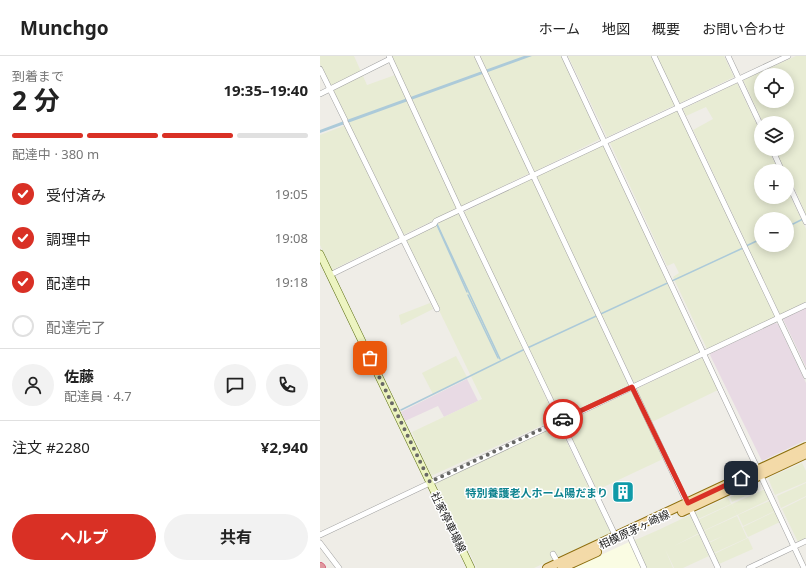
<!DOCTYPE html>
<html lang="ja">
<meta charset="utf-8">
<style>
:root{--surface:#fff;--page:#f2f2f2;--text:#222;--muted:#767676;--line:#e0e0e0;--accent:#d93025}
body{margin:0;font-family:"Noto Sans","Noto Sans JP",sans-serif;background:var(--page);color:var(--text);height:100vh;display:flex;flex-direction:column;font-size:15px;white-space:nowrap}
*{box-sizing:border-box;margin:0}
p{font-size:13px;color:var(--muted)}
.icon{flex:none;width:22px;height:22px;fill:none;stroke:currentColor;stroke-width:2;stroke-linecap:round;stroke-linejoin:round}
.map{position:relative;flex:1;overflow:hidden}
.details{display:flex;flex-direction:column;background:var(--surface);width:320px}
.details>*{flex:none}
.fabs{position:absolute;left:434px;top:12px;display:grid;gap:8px}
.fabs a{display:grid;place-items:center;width:40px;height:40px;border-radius:50%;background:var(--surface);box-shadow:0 2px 10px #0003;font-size:20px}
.pin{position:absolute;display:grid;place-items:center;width:34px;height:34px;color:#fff;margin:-17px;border-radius:8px;box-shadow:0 2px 6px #0006}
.courier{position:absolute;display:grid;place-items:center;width:40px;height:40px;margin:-20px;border:3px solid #d93025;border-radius:50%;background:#fff;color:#222;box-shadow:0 1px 5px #0007}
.head em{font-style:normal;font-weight:700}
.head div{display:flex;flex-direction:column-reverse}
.head{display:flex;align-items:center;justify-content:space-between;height:68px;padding:0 12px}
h1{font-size:26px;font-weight:700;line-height:30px}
.bar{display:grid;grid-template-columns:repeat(4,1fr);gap:6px 4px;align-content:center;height:48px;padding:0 12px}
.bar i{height:5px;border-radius:3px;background:var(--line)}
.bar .selected{background:var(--accent)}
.bar p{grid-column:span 4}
.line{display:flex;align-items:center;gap:10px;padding:0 12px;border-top:1px solid var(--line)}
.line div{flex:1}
.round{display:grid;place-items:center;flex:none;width:42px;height:42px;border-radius:21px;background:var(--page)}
ol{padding:0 12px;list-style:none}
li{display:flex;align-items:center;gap:12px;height:44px}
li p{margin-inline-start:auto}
li .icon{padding:4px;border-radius:50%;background:var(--accent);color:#fff;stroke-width:4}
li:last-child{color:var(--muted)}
li i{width:22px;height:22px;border:2px solid var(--line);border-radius:50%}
.action{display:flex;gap:8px;margin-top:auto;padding:8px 12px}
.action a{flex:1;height:46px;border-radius:24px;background:var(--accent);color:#fff;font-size:16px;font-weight:700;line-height:46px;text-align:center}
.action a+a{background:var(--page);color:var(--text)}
header{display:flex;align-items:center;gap:24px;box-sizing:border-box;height:56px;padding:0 20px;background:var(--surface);border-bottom:1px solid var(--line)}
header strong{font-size:19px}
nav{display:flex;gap:22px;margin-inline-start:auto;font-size:14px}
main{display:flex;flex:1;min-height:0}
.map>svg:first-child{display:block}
</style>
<header>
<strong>Munchgo</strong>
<nav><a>ホーム</a><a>地図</a><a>概要</a><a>お問い合わせ</a></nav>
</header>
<main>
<section class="details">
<div class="head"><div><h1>2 分</h1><p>到着まで</p></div><em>19:35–19:40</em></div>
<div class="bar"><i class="selected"></i><i class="selected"></i><i class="selected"></i><i></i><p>配達中 · 380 m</p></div>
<ol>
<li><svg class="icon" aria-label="check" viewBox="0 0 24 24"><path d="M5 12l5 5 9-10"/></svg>受付済み<p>19:05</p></li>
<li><svg class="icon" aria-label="check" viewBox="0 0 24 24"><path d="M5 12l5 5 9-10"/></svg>調理中<p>19:08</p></li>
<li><svg class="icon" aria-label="check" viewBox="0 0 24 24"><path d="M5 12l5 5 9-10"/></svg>配達中<p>19:18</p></li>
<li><i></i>配達完了</li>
</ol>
<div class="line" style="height:72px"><a class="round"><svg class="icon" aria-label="person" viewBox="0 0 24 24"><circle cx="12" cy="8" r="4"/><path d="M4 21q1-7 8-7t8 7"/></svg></a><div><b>佐藤</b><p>配達員 · 4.7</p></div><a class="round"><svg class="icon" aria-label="chat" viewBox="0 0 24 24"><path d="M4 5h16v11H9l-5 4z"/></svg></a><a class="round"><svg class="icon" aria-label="phone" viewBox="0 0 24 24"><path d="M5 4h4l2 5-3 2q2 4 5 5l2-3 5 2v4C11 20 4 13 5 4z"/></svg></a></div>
<div class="line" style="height:52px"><div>注文 #2280</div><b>¥2,940</b></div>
<div class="action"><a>ヘルプ</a><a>共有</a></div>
</section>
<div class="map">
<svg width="486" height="512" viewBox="0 0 486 512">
<rect width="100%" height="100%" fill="#efede7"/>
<g fill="#e8dae4">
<path d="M486 252V311L463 263Z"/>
<path d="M455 267 458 268 486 327V384L442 405 390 299 391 297Z"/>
<path d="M147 323 158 345 124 361 118 350 85 365 81 356Z"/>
</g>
<path fill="#fafce3" d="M309 486 323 512H253Z"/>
<g fill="#e8ecd4" fill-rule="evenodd">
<path d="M0 0H34L47 29 75 19 138 153 83 179 0 8Z"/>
<path d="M71 0H154L210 117 141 151Z"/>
<path d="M160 0H241L280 83 214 116Z"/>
<path d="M248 0H332L355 49 287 81Z"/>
<path d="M336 0H404L414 21 360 47Z"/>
<path d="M476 0H486V159L467 115H465L455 93H467V67H443L423 24ZM441 19H467V45H441Z"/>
<path d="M417 27 441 77V93H448L459 115H441V141H467V133L486 173V246L460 259 373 74 393 63 386 51 366 60 363 53ZM441 163H467V189H441Z"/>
<path d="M358 54 456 261 387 293 353 221 359 217 354 207 347 210 290 87Z"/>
<path d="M26 69 80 181 12 214 0 189V79Z"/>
<path d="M283 89 381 296 314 327 216 120Z"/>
<path d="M212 122 309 329 241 361 144 156Z"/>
<path d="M139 156 236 363 111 420 92 376 162 343 85 184Z"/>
<path d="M110 247 113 253 81 269 79 259Z"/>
<path d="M136 300 147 321 113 338 102 317Z"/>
<path d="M381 302 383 303 398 334 332 366 316 333Z"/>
<path d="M312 335 343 403 277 434 244 367Z"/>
<path d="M238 368 291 477 214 512H157L115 426Z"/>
<path d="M482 407 486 415V426L455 439 448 422Z"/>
<path d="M486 427V440L461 452 457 440Z"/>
<path d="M436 429 439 434 412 446 410 441Z"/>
<path d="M443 434H446L450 443 417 459 412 448Z"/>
<path d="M408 441 411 448 378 463 375 457Z"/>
<path d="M486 441V482L478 486 462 453Z"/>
<path d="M449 445 455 455 423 470 418 459Z"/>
<path d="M412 448 417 459 383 475 378 464Z"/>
<path d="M454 456 456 457 460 466 428 481 423 471Z"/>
<path d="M370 459 379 477 354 490 379 478 389 500 363 512H354L345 493 353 512H326L313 485 336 475 339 482 336 475Z"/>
<path d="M417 460 427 482 394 497 389 487 403 480 389 486 384 475Z"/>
<path d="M428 482 433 493 399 508 394 498Z"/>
</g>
<path fill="#accad9" d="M204 0H212L0 77V74L24 65Z"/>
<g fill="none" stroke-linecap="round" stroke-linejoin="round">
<g stroke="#accad9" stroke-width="1.5">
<path d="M117 168 180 303"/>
<path d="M117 169 147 236"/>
<path d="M467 171 483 163"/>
<path d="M426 190 441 183"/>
<path d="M148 239 178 302"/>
<path d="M81 354 203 294 423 192"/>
</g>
<g stroke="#a1a1a1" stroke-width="6">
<g id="minor">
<path d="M69 0 140 154 296 481"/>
<path d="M157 0 367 447"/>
<path d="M244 0 484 512"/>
<path d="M334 0 486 320"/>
<path d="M408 0 441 70"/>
<path d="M0 13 25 64"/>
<path d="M0 38 70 3"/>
<path d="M26 67 117 253"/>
<path d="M452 93 462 115"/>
<path d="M467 125 486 166"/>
<path d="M10 219 114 168 116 165 468 0"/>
<path d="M370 452 398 512"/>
<path d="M0 479 486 249"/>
<path d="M310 481 324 512"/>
<path d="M0 487 19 512"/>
<path d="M233 498 238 507"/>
<path d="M429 512 486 485"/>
</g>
</g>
<g stroke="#5b6e10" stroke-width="8">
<path id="secondary" d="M0 198 151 512"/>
</g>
<g stroke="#8d6f0e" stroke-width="10">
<g id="primary">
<path d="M362 456 486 398"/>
<path d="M227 512 486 391"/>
<path d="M242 512 277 496"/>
</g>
</g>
<g stroke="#cb375c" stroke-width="10">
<path id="motorway" d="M0 511 1 512"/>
</g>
<use href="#minor" stroke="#fff" stroke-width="5"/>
<use href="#secondary" stroke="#edf4c1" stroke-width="7"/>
<use href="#primary" stroke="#f3daa8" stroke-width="8"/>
<use href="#motorway" stroke="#df979d" stroke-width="9"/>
</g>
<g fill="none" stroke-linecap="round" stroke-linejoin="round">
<path stroke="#686866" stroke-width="4" stroke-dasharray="0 7.2" d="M50 302 110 426 243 363"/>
<path stroke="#d93025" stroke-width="5" d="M243 363 312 331 368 447 421 422"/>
</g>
<defs>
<g id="building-square" transform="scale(1.15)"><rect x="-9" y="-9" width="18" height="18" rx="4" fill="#0f9aa8" stroke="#fff"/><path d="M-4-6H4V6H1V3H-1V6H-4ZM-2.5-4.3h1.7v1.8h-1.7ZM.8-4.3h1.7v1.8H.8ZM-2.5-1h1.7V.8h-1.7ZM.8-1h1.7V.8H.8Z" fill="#fff"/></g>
</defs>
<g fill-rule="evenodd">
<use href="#building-square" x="303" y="436"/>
</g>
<g text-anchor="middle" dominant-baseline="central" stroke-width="3" stroke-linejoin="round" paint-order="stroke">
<g font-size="11" font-weight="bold" fill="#0d838f" stroke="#fff" text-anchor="end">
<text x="288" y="436">特別養護老人ホーム陽だまり</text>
</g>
<g font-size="11" fill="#202020" stroke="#fff">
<text transform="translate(129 466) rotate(64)">社家停車場線</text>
<text transform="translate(314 473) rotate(-25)">相模原茅ヶ崎線</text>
</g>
</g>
</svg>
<div class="fabs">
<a><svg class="icon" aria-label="locate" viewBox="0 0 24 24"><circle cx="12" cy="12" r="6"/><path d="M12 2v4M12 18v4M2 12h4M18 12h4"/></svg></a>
<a><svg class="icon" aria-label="layers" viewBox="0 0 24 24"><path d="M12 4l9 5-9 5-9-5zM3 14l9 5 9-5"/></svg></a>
<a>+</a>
<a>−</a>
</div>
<div class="pin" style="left:50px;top:302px;background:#ea580c"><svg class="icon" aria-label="bag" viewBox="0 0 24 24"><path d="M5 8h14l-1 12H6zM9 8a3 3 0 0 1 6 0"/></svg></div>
<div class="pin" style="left:421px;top:422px;background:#1f2937"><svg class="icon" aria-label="home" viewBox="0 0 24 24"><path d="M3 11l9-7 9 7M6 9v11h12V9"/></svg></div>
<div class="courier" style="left:243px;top:363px"><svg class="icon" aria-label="car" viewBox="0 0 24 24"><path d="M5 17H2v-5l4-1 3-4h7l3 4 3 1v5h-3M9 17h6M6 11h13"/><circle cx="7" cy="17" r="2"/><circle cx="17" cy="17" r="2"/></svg></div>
</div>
</main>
